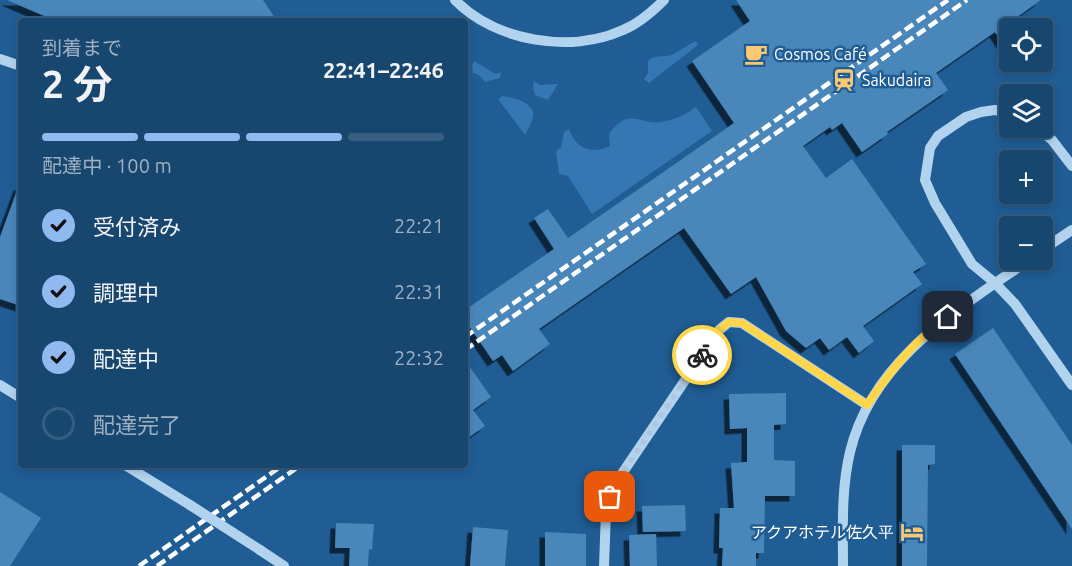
<!DOCTYPE html>
<html lang="ja">
<meta charset="utf-8">
<style>
:root{--surface:#17466f;--page:#204d74;--text:#f1f3f6;--muted:#9eb1c3;--line:#365e82;--accent:#90b9f0}
body{margin:0;font-family:Ubuntu,"Noto Sans JP",sans-serif;background:var(--page);color:var(--text);height:100vh;display:flex;flex-direction:column;font-size:22px;white-space:nowrap}
*{box-sizing:border-box;margin:0}
p{font-size:20px;color:var(--muted)}
.icon{flex:none;width:33px;height:33px;fill:none;stroke:currentColor;stroke-width:2;stroke-linecap:round;stroke-linejoin:round}
.map{position:relative;flex:1;overflow:hidden}
.drawer{position:absolute;left:18px;top:18px;width:450px;height:450px;display:flex;flex-direction:column;background:var(--surface);border-radius:6px;box-shadow:0 3px 9px #0003,0 0 0 2px var(--line)}
.drawer>*{flex:none}
.controls{position:absolute;left:999px;top:18px;display:grid;gap:12px}
.controls a{display:grid;place-items:center;width:54px;height:54px;border-radius:6px;background:var(--surface);box-shadow:0 3px 9px #0003,0 0 0 2px var(--line);font-size:30px}
.pin{position:absolute;display:grid;place-items:center;width:51px;height:51px;color:#fff;margin:-26px;border-radius:12px;box-shadow:0 3px 9px #0006}
.courier{position:absolute;display:grid;place-items:center;width:60px;height:60px;margin:-30px;border:4px solid #ffd54a;border-radius:50%;background:#fff;color:#222;box-shadow:0 2px 8px #0007}
.overview em{font-style:normal;font-weight:700}
.overview div{display:flex;flex-direction:column-reverse}
.overview{display:flex;align-items:center;justify-content:space-between;height:102px;padding:0 24px}
h1{font-size:39px;font-weight:700;line-height:45px}
.bar{display:grid;grid-template-columns:repeat(4,1fr);gap:9px 6px;align-content:center;height:72px;padding:0 24px}
.bar i{height:8px;border-radius:4px;background:var(--line)}
.bar .active{background:var(--accent)}
.bar p{grid-column:span 4}
ol{padding:0 24px;list-style:none}
li{display:flex;align-items:center;gap:18px;height:66px}
li p{margin-inline-start:auto}
li .icon{padding:6px;border-radius:50%;background:var(--accent);color:#111;stroke-width:4}
li:last-child{color:var(--muted)}
li i{width:33px;height:33px;border:3px solid var(--line);border-radius:50%}
.map>svg:first-child{display:block}
</style>
<div class="map">
<svg width="1072" height="566" viewBox="0 0 1072 566">
<defs>
<filter id="shadow"><feDropShadow dx="-5.5" dy="5.5" stdDeviation="0" flood-color="#0009"/></filter>
</defs>
<rect width="100%" height="100%" fill="#1f5d94"/>
<g fill="#3477b2">
<path d="M696 41 698 45 649 83 644 79 648 73V61C655 55 658 57 667 56 676 54 687 45 696 41Z"/>
<path d="M474 61 496 74 501 72 500 78 485 82 479 75 473 73 472 65Z"/>
<path d="M534 81 540 85 558 84 548 100 535 95 533 88Z"/>
<path d="M503 96C513 98 536 102 533 117 532 123 527 130 525 135L498 99Z"/>
<path d="M696 107 712 131 592 214 568 176 559 174 556 152 561 147 564 132 569 129C575 148 592 155 610 146L609 134C628 106 640 125 661 122 674 120 685 115 696 107Z"/>
</g>
<g fill="#4886ba" filter="url(#shadow)">
<path d="M7 0H263L277 21H56Z"/>
<path d="M736 0H1041L1010 22V55L995 32 936 73 948 90 887 132 888 134 862 152 842 123 832 130 830 127 803 146 826 178 852 159 926 264 913 272 922 284 863 326 874 341 859 353 847 337 829 350 820 338 806 348 786 331 756 277 731 294 684 228 539 329 550 344 513 371 502 355 493 361 465 320V310L554 249 534 218 548 209 568 238 734 123 692 61 750 21Z"/>
<path d="M19 185H21V306L0 299V237Z"/>
<path d="M993 328 1072 445V529L955 354Z"/>
<path d="M465 360 491 397 473 410 485 426 465 440Z"/>
<path d="M786 393V424L774 425V460L795 461V496H765L764 553H756V566H722L723 548H719L720 508H734L731 463 747 462V428L730 429 729 394Z"/>
<path d="M902 445H935V464L928 465 927 566H902Z"/>
<path d="M0 492 41 518 10 566H0Z"/>
<path d="M685 505 686 531 643 532 642 506Z"/>
<path d="M336 523 374 524 372 550 369 549 368 566H349L350 548H335Z"/>
<path d="M473 527 508 530 505 566H470Z"/>
<path d="M545 532 586 534V566H545Z"/>
<path d="M656 534 657 566H630L629 535Z"/>
</g>
<g fill="none" stroke-linecap="round" stroke-linejoin="round">
<g stroke="#b2d3ee" stroke-width="10">
<path d="M455 0C495 41 570 54 623 30 638 24 653 11 664 0"/>
<path d="M0 59 21 66"/>
<path d="M1010 113 995 110 981 112 966 117 938 136 930 148 925 180 935 203 972 264 995 283 1015 304 1072 385"/>
<path d="M1038 128 1052 140 1072 166"/>
<path d="M1042 250 1072 230"/>
<path d="M0 385 21 398"/>
<path d="M125 465 190 505"/>
<path d="M260 550 284 566"/>
<path d="M604 566 606 512 617 481 719 330 729 322 742 323 867 405"/>
<path d="M843 566C843 528 841 490 850 452 872 360 957 310 1029 260"/>
</g>
<g stroke="#fff" stroke-width="4.5" stroke-dasharray="10 4.5" stroke-linecap="butt">
<path d="M465 337 948 0"/>
<path d="M465 350 967 0"/>
<path d="M139 566 283 465"/>
<path d="M157 566 301 465"/>
</g>
<path stroke="#b2d3ee" stroke-width="10" d="M190 505 260 550"/>
</g>
<g fill="none" stroke-linecap="round" stroke-linejoin="round">
<path stroke="#b1c6da" stroke-width="6" stroke-dasharray="0 10.8" d="M610 497 617 481 702 355"/>
<path stroke="#ffd54a" stroke-width="8" d="M702 355 719 330 729 322 742 323 867 405C890 372 914 340 948 317"/>
</g>
<defs>
<g id="cafe-bare" transform="scale(1.8)"><path d="M-5.5-4.5H6V0H3Q3 3.5 0 3.5H-2.5Q-5.5 3.5-5.5 0ZM3-3.2v2h1.7v-2ZM-6 4.5H4V6H-6Z" fill="#fcc873" stroke="#1f5d94" stroke-width="2.5" paint-order="stroke"/></g>
<g id="station-bare" transform="scale(1.8)"><path d="M-3-6H3Q5-6 5-4V2Q5 4 3 4L4.5 6H3L1.5 4h-3L-3 6H-4.5L-3 4Q-5 4-5 2V-4Q-5-6-3-6ZM-3.5-4v3h7v-3ZM-3.5 1v1.5H-2V1ZM2 1v1.5H3.5V1Z" fill="#fcc873" stroke="#1f5d94" stroke-width="2.5" paint-order="stroke"/></g>
<g id="hotel-bare" transform="scale(1.8)"><path d="M-6-4.5h1.5V1H6V5H4.5V3h-9V5H-6ZM-4 0a1.8 1.8 0 1 1 3.6 0ZM.5 0V-2.5h3Q6-2.5 6 0Z" fill="#fcc873" stroke="#1f5d94" stroke-width="2.5" paint-order="stroke"/></g>
</defs>
<g fill-rule="evenodd">
<use href="#cafe-bare" x="756" y="54"/>
<use href="#station-bare" x="844" y="80"/>
<use href="#hotel-bare" x="912" y="532"/>
</g>
<g text-anchor="middle" dominant-baseline="central" stroke-width="5" stroke-linejoin="round" paint-order="stroke">
<g font-size="16" fill="#fff" stroke="#1f5d94" text-anchor="start">
<text x="774" y="54">Cosmos Café</text>
<text x="862" y="80">Sakudaira</text>
<text x="894" y="532" text-anchor="end">アクアホテル佐久平</text>
</g>
</g>
</svg>
<div class="controls">
<a><svg class="icon" aria-label="locate" viewBox="0 0 24 24"><circle cx="12" cy="12" r="6"/><path d="M12 2v4M12 18v4M2 12h4M18 12h4"/></svg></a>
<a><svg class="icon" aria-label="layers" viewBox="0 0 24 24"><path d="M12 4l9 5-9 5-9-5zM3 14l9 5 9-5"/></svg></a>
<a>+</a>
<a>−</a>
</div>
<div class="pin" style="left:610px;top:497px;background:#ea580c"><svg class="icon" aria-label="bag" viewBox="0 0 24 24"><path d="M5 8h14l-1 12H6zM9 8a3 3 0 0 1 6 0"/></svg></div>
<div class="pin" style="left:948px;top:317px;background:#1f2937"><svg class="icon" aria-label="home" viewBox="0 0 24 24"><path d="M3 11l9-7 9 7M6 9v11h12V9"/></svg></div>
<div class="courier" style="left:702px;top:355px"><svg class="icon" aria-label="bike" viewBox="0 0 24 24"><circle cx="6" cy="16" r="4"/><circle cx="18" cy="16" r="4"/><path d="M6 16l4-8h5l3 8M10 8l3 8H6M13 5h3"/></svg></div>
<section class="drawer">
<div class="overview"><div><h1>2 分</h1><p>到着まで</p></div><em>22:41–22:46</em></div>
<div class="bar"><i class="active"></i><i class="active"></i><i class="active"></i><i></i><p>配達中 · 100 m</p></div>
<ol>
<li><svg class="icon" aria-label="check" viewBox="0 0 24 24"><path d="M5 12l5 5 9-10"/></svg>受付済み<p>22:21</p></li>
<li><svg class="icon" aria-label="check" viewBox="0 0 24 24"><path d="M5 12l5 5 9-10"/></svg>調理中<p>22:31</p></li>
<li><svg class="icon" aria-label="check" viewBox="0 0 24 24"><path d="M5 12l5 5 9-10"/></svg>配達中<p>22:32</p></li>
<li><i></i>配達完了</li>
</ol>
</section>
</div>
